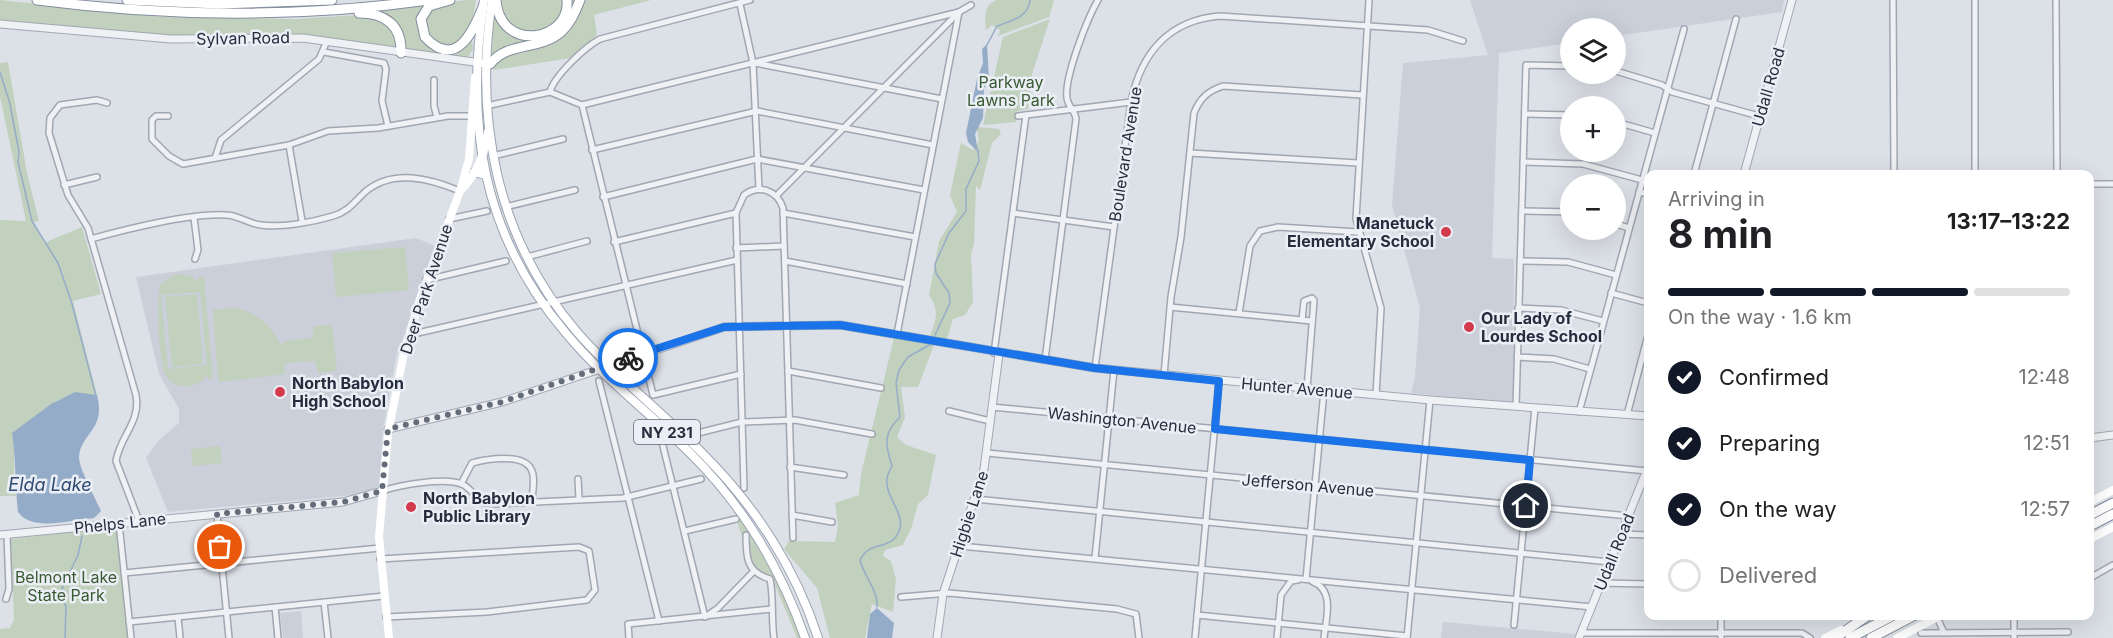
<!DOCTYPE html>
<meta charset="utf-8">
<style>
:root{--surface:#fff;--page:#f6f6f6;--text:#202124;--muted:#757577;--line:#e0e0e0;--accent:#111827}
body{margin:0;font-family:Inter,sans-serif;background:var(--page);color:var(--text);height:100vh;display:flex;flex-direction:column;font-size:22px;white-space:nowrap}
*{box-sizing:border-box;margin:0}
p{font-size:20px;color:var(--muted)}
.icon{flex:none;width:33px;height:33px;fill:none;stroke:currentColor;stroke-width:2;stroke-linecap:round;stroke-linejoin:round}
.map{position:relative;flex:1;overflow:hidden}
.panel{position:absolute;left:1644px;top:170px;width:450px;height:450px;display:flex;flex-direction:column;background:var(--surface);border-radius:12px;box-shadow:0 6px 24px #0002}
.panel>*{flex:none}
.buttons{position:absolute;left:1560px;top:18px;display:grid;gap:12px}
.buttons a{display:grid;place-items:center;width:66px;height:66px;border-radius:50%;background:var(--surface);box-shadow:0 6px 24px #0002;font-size:30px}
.pin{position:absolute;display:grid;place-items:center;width:51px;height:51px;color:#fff;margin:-26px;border:3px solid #fff;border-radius:50%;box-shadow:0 2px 6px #0007}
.courier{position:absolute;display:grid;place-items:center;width:60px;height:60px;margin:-30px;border:4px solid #1a73e8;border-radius:50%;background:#fff;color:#222;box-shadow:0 2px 8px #0007}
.summary em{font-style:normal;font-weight:700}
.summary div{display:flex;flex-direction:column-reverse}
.summary{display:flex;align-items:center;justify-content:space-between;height:102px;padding:0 24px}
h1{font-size:39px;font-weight:700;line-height:45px}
.bar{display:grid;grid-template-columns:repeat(4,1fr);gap:9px 6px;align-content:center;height:72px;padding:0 24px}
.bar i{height:8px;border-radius:4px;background:var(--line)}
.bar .active{background:var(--accent)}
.bar p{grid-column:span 4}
ol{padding:0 24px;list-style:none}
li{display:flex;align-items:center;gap:18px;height:66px}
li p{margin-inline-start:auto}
li .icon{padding:6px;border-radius:50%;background:var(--accent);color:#fff;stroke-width:4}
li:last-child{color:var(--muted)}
li i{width:33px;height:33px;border:3px solid var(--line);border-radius:50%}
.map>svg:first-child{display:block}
</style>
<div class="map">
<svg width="2113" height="638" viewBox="0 0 2113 638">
<rect width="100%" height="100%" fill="#dce0e7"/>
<g fill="#cacfd9">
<path d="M1470 0H1784L1782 12 1616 36V28H1570V43L1499 53 1492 258 1514 259 1513 403 1411 393 1415 377 1420 308 1392 205 1403 63 1488 55Z"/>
<path d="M416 238 435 246 396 358 383 429 379 486 365 494 168 512 146 458 159 440 179 423V409L159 374 136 277Z"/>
<path d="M301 611 303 638H283L280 613Z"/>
<path d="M1443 622 1575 634 1574 638H1441Z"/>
</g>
<g fill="#c1d1bd" fill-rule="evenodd">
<path d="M0 0 162 17 295 19 359 15 373 17 395 30 399 44 391 48 307 36H146L0 22Z"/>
<path d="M476 0C473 22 470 32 452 46L431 41 423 18C431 2 460 0 476 0Z"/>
<path d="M501 0H564C564 20 550 27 534 34L505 24Z"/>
<path d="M569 0H579L557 34 491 57 494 8 507 32 548 34Z"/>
<path d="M584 0H651L594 15 597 35 571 58 493 70 502 56 541 47Z"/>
<path d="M996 0H1054L1049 17 998 36 1000 30 992 25 986 30C985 17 983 6 996 0Z"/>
<path d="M427 5 418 20 436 49 466 45 472 40 473 49 468 57 410 51C403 45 405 37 401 29 396 20 385 16 377 12Z"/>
<path d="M1050 19 1032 74 1028 109 1017 111 1016 122 983 125 1003 37Z"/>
<path d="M8 62 27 173 39 221 33 222 44 243 82 227 101 294 73 301 97 395C53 390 47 412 13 433 15 455 13 474 16 496H0V220L26 221 0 96V63Z"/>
<path d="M977 127 999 129 1001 134 992 143 980 190 976 186 974 244 971 254 973 302 965 315 953 319 947 339 930 336C936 319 940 311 929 295L939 241 957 212 950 195 961 143 973 150 979 141Z"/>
<path d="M405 247 409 290 336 297 332 253Z"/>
<path d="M176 274 191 276 199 282V277H204L213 379 209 380 208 375C197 389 173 392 165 373 159 361 155 296 161 284ZM200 292 207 365 168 369 161 295Z"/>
<path d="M197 294 203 364 172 367 165 297Z"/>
<path d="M233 308C259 312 270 326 282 346L284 341 312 338 314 326 332 325 337 370 318 374 315 361 284 363 285 374 221 382 218 379 213 310Z"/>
<path d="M894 338 934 345 918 387H901L905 417 897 437 906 445 936 455 928 495 918 504 911 529 903 545 885 550 883 556 891 561 896 579 893 612 872 604 865 638H830L817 588 784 549 789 541 835 542 838 526 835 503 859 495 861 474Z"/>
<path d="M220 446 222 463 193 466 191 449Z"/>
<path d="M736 515C762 537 788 605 801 638H797L773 580C767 577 761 575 756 570 752 564 736 522 736 515Z"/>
<path d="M116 527 128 638H0V629L10 628 14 620 11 539Z"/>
</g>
<g fill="#95acc9">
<path d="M987 44 989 81 984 88 983 118 975 134 978 152 968 142 966 133 977 79 983 63 982 49Z"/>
<path d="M75 392 97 395C106 431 81 432 79 457 79 469 96 499 101 511L94 518 87 519C67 521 31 531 18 512 15 485 16 460 12 433L51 404Z"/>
<path d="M877 608 894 623 892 638H867L870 614Z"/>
</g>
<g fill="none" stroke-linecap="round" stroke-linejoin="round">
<g stroke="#95acc9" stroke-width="1.5">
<path d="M987 45 997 26C1011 21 1029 17 1030 0"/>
<path d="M0 72 10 104 19 152 18 162 32 221 58 263 72 304 96 396"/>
<path d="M935 335 950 303 949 293 936 273 935 264 949 233 966 211V189L979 161 978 150"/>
<path d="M877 607C878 589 864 577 860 560 870 541 884 550 895 538 912 517 884 499 887 479 887 475 890 470 892 466 885 445 883 433 900 417L896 383 899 370 908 357 931 344"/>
<path d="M65 638 66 606 59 595 78 555 82 536"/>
</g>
<g stroke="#a1a7b1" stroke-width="8">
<g id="minor">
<path d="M1369 0 1356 219 1381 308 1376 395"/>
<path d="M1893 0 1894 174"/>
<path d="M1975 0V174"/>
<path d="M2056 0 2057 174"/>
<path d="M740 4 753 63 759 189"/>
<path d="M324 52 384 63 386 69 382 101 388 126"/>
<path d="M755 63 942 99"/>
<path d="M1616 71 1662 85 1672 92 1759 116"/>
<path d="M434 80V106L437 117"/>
<path d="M550 92C554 76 585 47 600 39L750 0"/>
<path d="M107 103 97 100 60 105 50 118 49 133 68 195 88 228 136 395C141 422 120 436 116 461L139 521"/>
<path d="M582 105 959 12 897 334"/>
<path d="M582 105 653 395 741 374"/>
<path d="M486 106 550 92 582 105"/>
<path d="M1525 114 1570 115"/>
<path d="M168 116H156L152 120V139L169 156 183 164 289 145 328 131 378 128 448 116H473"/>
<path d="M1018 116 1131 102"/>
<path d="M1616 122 1655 133"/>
<path d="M289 145 302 221"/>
<path d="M592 150 757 111 933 145"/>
<path d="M1190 153 1358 163"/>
<path d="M493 156 563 139"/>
<path d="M215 158 221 140 319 59 327 41"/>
<path d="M1523 162 1583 164 1642 180"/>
<path d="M1694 174 1736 19"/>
<path d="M2090 184H2113"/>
<path d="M64 185 97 177"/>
<path d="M1639 192 1648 194"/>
<path d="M776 196 959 12 971 5"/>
<path d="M603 197 757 159 924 190"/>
<path d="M505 207 575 190"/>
<path d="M1522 211 1570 212"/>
<path d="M783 213 915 237"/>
<path d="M1013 213 1114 227"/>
<path d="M194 218 198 250 195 259"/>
<path d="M449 219 487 211"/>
<path d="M1616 224 1629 228"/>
<path d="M91 239C126 229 191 213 226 215 238 215 249 224 261 225 282 228 313 222 333 216 348 212 354 202 365 192 393 168 431 179 460 191"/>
<path d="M614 242 736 213"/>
<path d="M736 248 784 246"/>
<path d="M527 257 587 241"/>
<path d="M785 261 907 284"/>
<path d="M1520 261 1568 262 1616 275"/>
<path d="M426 280 506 261"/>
<path d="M1611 293 1648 303"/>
<path d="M1170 307 1312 321"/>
<path d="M1518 308 1561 310 1603 321"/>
<path d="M1239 313 1250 246 1260 231 1278 227 1358 232"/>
<path d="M1302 320 1304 301 1312 298 1314 300 1307 389"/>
<path d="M409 335 737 260"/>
<path d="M994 353 1026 115"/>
<path d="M1517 357 1554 359 1590 369"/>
<path d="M1045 360 1076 119C1075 110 1068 107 1067 98 1064 78 1087 19 1098 0"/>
<path d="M1095 368 1131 102C1141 53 1169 20 1220 16L1428 30 1463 41"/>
<path d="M788 371 881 388"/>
<path d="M1164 375 1171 297 1181 237 1194 113C1200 98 1208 91 1223 86L1362 95"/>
<path d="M599 381 659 621"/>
<path d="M992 407 1647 471"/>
<path d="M1516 407 1526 65 1570 66"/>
<path d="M949 411 990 421"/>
<path d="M1579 412 1684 29"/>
<path d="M1627 415 1648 335"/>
<path d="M694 434 742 422 795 420 872 434"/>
<path d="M661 438 705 617 718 608 753 572"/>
<path d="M987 453 1629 516"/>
<path d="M790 467 844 475"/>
<path d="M578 479 579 499"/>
<path d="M461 484 472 463C486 459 523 453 531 469 536 477 532 493 532 502"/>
<path d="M744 488 736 213 744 195C759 184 777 190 783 208L793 538"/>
<path d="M382 491C400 485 444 477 462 484 475 490 475 504 492 504L623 498 701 479"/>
<path d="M975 499 1610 562"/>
<path d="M217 514 229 638"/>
<path d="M792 515 832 522"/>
<path d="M119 523 131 638"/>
<path d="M685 531 736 519"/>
<path d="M1621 534 1648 535"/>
<path d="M746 535C746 557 746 572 770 579 774 599 771 618 774 638"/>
<path d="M960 546 1592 607"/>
<path d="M1095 558 1114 370"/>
<path d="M380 559 579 547 589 551 595 590 587 600 487 612 386 617"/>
<path d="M124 573 380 548"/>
<path d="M2090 578 2113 565"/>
<path d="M1306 579 1324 391"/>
<path d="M1313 582C1335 590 1326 619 1324 638"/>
<path d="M1601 583 1648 584"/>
<path d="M901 597 949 593 1117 609 1136 614 1139 638"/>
<path d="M6 599 9 589 7 535"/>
<path d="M324 602 328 638"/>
<path d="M275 607 278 638"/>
<path d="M1197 615 1407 636"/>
<path d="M1721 615V638"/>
<path d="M178 617 180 638"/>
<path d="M1937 617 1944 633"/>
<path d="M129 622 384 596"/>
<path d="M1514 625 1535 408"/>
<path d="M1581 633H1802L1810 638"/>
<path d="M1921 633 2068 632"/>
<path d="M629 638 628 624 772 609"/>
<path d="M1195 638 1219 381"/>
<path d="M1277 638 1281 595 1291 581 1298 580"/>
<path d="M1407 638 1430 400"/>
<path d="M2014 638V615"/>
</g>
</g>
<g stroke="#a1a7b1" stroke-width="9">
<g id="tertiary">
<path d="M0 24 171 39 303 38 481 63"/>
<path d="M1744 174 1792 0"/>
<path d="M388 429 502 402 724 327 840 325 1095 368 1430 400 1648 416"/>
<path d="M2090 438 2113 435"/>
<path d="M0 535 343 502 382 491"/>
<path d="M937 638 943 594 984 469 999 354"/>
<path d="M1579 638 1648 467"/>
</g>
</g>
<g stroke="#9ba4b3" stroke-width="10">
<g id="primary">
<path d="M484 0C465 124 482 234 565 332 602 377 650 413 692 455 743 506 781 569 805 638"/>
<path d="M492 0C474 119 496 238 577 332 615 376 663 413 704 455 755 506 796 569 818 638"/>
<path d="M474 172 486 175"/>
</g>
</g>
<g stroke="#838d9e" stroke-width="11">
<g id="motorway">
<path d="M37 0C168 17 299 18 429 0"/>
<path d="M127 0 219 4 332 0"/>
<path d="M450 0 429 6 421 19 425 37C456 70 473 32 483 7"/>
<path d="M496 0C500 54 571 41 567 0"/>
<path d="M359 13C385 13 402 25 401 53"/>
<path d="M485 64H490C508 41 540 51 561 32 571 23 575 12 580 0"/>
<path d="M2090 515 2113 503"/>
<path d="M2090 526 2113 514"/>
<path d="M1835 638 1867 616"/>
<path d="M1850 638 1894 615"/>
<path d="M1871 638 1915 615"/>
</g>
</g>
<use href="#minor" stroke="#eff1f5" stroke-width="5"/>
<use href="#tertiary" stroke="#eff1f5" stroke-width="7"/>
<g stroke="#fff" stroke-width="8">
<path d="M460 191C476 176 485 153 488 132"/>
<path d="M2090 502 2113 490"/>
<path d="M2090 539 2113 527"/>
<path d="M389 638 379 537 388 433 404 353 420 299 460 191 469 159 475 77"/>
<path d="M1825 638 1841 630"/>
<path d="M1897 638 1942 615"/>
</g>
<use href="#primary" stroke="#fff" stroke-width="8"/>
<use href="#motorway" stroke="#fff" stroke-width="9"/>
</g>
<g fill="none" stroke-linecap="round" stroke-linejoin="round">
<path stroke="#656c79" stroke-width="6" stroke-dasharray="0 10.8" d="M220 547 217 514 343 502 382 491 388 429 502 402 628 358"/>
<path stroke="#1a73e8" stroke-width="8" d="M628 358 724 327 840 325 1095 368 1219 381 1215 429 1530 460 1526 506"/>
</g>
<g fill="#d33a4b" stroke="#ebeff5" stroke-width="2">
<circle cx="1446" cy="232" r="6"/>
<circle cx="1469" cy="327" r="6"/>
<circle cx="280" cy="392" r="6"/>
<circle cx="411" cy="507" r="6"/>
</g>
<g text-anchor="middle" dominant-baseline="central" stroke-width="5" stroke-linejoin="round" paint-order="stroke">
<rect fill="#ebeff5" stroke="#606775" stroke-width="1.5" x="634" y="420" width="66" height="24" rx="4.5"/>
<g font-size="15" font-weight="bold" fill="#252d3e">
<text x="667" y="432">NY 231</text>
</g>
<g font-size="16" fill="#252d3e" stroke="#ebeff5">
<text transform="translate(243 38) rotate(-1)">Sylvan Road</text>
<text transform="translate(1768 87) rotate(-74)">Udall Road</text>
<text transform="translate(1125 154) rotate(-81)">Boulevard Avenue</text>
<text transform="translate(426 289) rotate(-72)">Deer Park Avenue</text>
<text transform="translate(1297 388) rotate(5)">Hunter Avenue</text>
<text transform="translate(1122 420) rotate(6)">Washington Avenue</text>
<text transform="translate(1308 485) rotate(5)">Jefferson Avenue</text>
<text transform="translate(969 514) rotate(-72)">Higbie Lane</text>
<text transform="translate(120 523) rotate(-6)">Phelps Lane</text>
<text transform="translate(1614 552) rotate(-68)">Udall Road</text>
</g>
<g font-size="16" fill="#385a32" stroke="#ebeff5">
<text x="1011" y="82">Parkway<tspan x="1011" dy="18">Lawns Park</tspan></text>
<text x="66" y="577">Belmont Lake<tspan x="66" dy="18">State Park</tspan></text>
</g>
<g font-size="16" font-weight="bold" fill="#252d3e" stroke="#ebeff5" text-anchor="start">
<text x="1434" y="223" text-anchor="end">Manetuck<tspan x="1434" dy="18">Elementary School</tspan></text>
<text x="1481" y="318">Our Lady of<tspan x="1481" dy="18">Lourdes School</tspan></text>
<text x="292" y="383">North Babylon<tspan x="292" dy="18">High School</tspan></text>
<text x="423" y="498">North Babylon<tspan x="423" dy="18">Public Library</tspan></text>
</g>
<g font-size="18" font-style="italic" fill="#2e4a73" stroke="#ebeff5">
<text x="50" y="484">Elda Lake</text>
</g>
</g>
</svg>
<div class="buttons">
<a><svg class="icon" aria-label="layers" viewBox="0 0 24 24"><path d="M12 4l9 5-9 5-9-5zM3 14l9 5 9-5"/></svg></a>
<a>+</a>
<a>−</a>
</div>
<div class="pin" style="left:220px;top:547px;background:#ea580c"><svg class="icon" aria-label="bag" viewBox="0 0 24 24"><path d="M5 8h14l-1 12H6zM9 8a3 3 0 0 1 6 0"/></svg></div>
<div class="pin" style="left:1526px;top:506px;background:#1f2937"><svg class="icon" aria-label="home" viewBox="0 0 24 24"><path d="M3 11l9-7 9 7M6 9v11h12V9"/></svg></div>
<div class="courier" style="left:628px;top:358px"><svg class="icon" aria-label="bike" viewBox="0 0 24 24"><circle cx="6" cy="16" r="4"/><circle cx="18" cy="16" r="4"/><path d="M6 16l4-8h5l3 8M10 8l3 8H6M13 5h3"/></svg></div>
<section class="panel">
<div class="summary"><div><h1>8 min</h1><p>Arriving in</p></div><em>13:17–13:22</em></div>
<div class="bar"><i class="active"></i><i class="active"></i><i class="active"></i><i></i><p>On the way · 1.6 km</p></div>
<ol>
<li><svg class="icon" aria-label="check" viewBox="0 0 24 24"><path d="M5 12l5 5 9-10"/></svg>Confirmed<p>12:48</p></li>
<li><svg class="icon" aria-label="check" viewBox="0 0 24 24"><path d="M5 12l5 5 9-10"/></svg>Preparing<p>12:51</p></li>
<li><svg class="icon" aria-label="check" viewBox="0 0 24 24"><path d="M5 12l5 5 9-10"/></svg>On the way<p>12:57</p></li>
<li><i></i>Delivered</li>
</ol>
</section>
</div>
